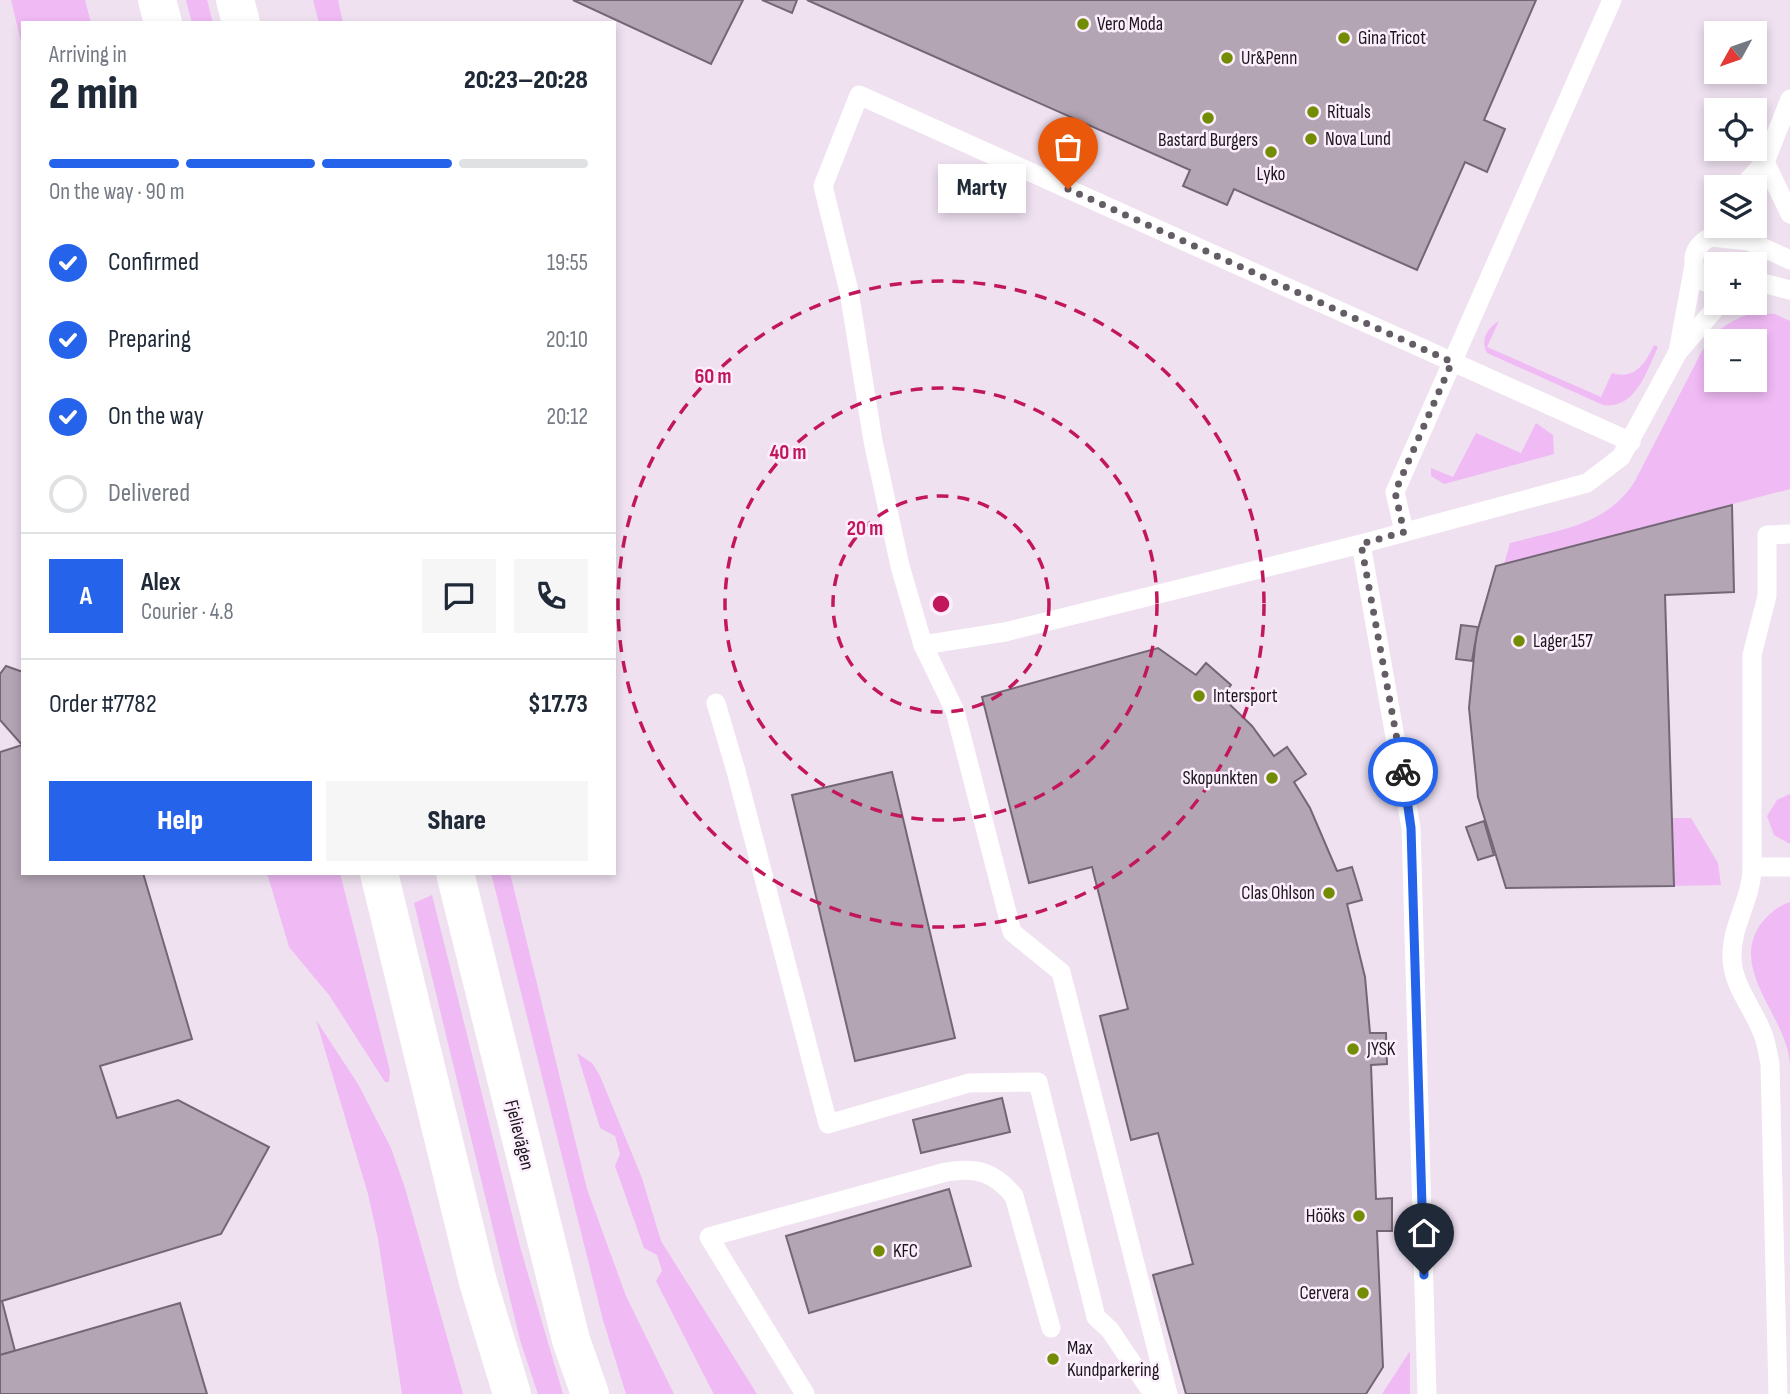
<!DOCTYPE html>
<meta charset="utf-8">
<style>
:root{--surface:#fff;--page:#f6f6f7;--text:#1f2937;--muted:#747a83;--line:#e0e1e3;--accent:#2563eb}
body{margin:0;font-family:"Sofia Sans Condensed",sans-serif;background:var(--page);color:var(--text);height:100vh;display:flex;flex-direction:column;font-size:26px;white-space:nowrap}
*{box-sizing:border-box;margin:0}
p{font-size:23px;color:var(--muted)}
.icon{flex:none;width:38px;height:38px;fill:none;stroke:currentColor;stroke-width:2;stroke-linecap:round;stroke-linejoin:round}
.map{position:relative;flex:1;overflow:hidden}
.sheet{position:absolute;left:21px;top:21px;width:595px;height:854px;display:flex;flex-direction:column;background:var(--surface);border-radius:0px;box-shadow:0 4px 10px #0003}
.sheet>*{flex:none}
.needle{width:46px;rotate:230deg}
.fabs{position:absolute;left:1704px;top:21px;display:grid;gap:14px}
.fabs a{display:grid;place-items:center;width:63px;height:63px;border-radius:0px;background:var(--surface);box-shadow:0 4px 10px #0003;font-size:35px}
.pin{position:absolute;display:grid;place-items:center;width:60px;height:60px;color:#fff;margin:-72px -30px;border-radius:50% 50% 50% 0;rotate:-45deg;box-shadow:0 0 7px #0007}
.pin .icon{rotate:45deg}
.courier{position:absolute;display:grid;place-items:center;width:70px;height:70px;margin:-35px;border:5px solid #2563eb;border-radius:50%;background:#fff;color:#222;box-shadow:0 2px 9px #0007}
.bubble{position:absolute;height:49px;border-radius:0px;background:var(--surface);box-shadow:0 4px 10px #0003;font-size:23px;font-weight:800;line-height:49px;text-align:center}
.head em{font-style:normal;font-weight:800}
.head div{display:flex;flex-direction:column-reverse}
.head{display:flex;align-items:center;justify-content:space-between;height:119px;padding:0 28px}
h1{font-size:46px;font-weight:800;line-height:52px}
.bar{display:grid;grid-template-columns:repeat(4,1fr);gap:10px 7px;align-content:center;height:84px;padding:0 28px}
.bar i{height:9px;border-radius:5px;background:var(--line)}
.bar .active{background:var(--accent)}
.bar p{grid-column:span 4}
.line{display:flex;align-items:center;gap:18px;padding:0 28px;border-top:2px solid var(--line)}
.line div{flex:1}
.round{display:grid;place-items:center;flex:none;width:74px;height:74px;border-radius:0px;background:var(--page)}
ol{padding:0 28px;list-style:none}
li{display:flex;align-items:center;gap:21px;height:77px}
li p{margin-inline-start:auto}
li .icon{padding:7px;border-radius:50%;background:var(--accent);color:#fff;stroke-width:4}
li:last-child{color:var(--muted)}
li i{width:38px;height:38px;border:4px solid var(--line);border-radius:50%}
.action{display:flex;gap:14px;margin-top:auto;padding:14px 28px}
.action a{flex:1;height:80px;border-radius:0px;background:var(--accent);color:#fff;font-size:28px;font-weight:800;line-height:80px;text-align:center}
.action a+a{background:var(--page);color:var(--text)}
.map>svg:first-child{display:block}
</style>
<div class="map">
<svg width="1790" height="1394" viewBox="0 0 1790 1394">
<rect width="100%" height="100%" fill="#efe1f0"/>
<g fill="#f0baf5" fill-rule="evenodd">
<path d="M11 0H85L91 23H23V50Z"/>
<path d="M186 0H207L213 23H192Z"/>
<path d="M313 0H338L343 23H319Z"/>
<path d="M1754 313 1775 314 1790 321V489L1504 564 1510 543C1558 530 1607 526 1635 481L1702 351C1716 330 1729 320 1754 313ZM1717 341H1755V380H1717Z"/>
<path d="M1499 321 1487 347 1601 397 1612 373C1635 380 1645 364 1654 345L1658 347C1647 371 1635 410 1603 405L1487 353C1480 340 1487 328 1499 321Z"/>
<path d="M1536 423 1553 435 1554 454 1444 484 1431 476V468L1453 477 1476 433 1521 453Z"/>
<path d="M1790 794V844L1774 835 1767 816 1777 800Z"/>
<path d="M1672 818H1691L1718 863 1721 885 1674 886Z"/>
<path d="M267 873H340L390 1071 389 1082H385L329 995 289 947Z"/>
<path d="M491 873H510L587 1189 626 1296 674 1394H626L603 1320Z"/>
<path d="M432 895 521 1250 563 1394H538L520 1340 414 903Z"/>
<path d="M1790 902V1065C1788 1017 1729 972 1760 925 1768 914 1778 906 1790 902Z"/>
<path d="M316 1020 358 1084 391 1148 405 1188 463 1394H402L378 1239 368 1194Z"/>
<path d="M577 1053 592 1063 600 1076 642 1178 661 1241 757 1394H714L709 1385 656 1281 662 1271 657 1255 644 1248 615 1166 620 1154 615 1136 600 1128Z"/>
<path d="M1410 1351V1394H1382Z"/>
</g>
<g fill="#b3a5b4" stroke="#746775" stroke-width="2">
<path d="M573 0H743L711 64Z"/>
<path d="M762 0H797L792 13Z"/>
<path d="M807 0H1536L1484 120 1505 129 1487 172 1465 162 1417 270 1234 189 1227 205 1204 195 1183 186 1190 170Z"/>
<path d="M1732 505 1734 592 1665 595 1674 886 1506 888 1478 797 1469 708 1476 636 1496 566Z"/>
<path d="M1461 625 1478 627 1472 661 1456 659Z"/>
<path d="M1158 648 1196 675 1206 663 1231 685 1222 697 1252 726 1274 756 1287 747 1306 774 1294 782 1310 808 1337 871 1352 867 1357 883 1362 900 1347 904 1365 977 1370 1033H1386L1387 1064 1371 1065 1376 1199 1392 1198V1231H1377L1383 1367 1366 1394H1186L1153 1275 1193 1264 1158 1133 1131 1140 1100 1016 1128 1009 1092 867 1029 883 982 697Z"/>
<path d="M6 666 23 672 22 745 0 720V674Z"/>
<path d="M22 745 23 873H143L192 1039 100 1066 117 1118 178 1100 269 1147 221 1234 2 1301 15 1351 0 1355V752Z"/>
<path d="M892 772 955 1038 855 1061 792 795Z"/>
<path d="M1484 821 1494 855 1478 860 1466 827Z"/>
<path d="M1002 1098 1010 1132 921 1153 913 1120Z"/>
<path d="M949 1189 971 1266 809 1313 786 1236Z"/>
<path d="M180 1303 207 1394H0V1355Z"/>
</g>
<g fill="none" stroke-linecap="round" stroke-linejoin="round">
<g stroke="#fff" stroke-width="19">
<path d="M1765 162 1790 214"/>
<path d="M1742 187 1765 162 1790 99"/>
<path d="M1755 281 1790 290"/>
<path d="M1717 287 1701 280C1689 264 1692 246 1711 237L1749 241 1790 260"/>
<path d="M1678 352 1694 265"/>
<path d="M1404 532 1395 492 1612 0"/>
<path d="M1361 544 1411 828 1427 1394"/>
<path d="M923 645 1005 632 1361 544 1587 483 1621 457 1678 352 1720 303"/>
<path d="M716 703 736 771 828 1124 969 1083 1038 1082 1096 1317 1110 1330 1153 1394"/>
<path d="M1752 867V655L1767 596V535L1790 534"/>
<path d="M805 1394 709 1237 946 1172C976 1167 995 1172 1014 1196L1051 1328"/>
<path d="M1168 1394 1061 972 1012 932 955 711 923 645 900 566 873 441 849 291 823 186 859 95 1631 442"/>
<path d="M1778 1394 1770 1064C1768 1055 1767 1046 1764 1037 1755 1010 1732 986 1732 957 1731 925 1752 899 1752 867H1790"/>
</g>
<g stroke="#fff" stroke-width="38">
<path d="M157 0 163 23"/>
<path d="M235 0 241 23"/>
<path d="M379 873 478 1282 512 1394"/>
<path d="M455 873 571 1340 590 1394"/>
</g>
</g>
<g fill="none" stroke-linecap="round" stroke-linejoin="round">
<path stroke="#655d66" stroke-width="7" stroke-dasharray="0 12.6" d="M1068 189 1452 362 1395 492 1404 532 1361 544 1403 772"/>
<path stroke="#2563eb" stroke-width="9" d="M1403 772 1411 828 1424 1275"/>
</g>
<g fill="none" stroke="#c2185b" stroke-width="3.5" stroke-dasharray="12 9">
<circle cx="941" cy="604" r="108"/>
<circle cx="941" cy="604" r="216"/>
<circle cx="941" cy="604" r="323"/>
</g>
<g fill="#728c03" stroke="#fceefd" stroke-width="2.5">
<circle cx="1083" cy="24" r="7"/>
<circle cx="1344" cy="38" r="7"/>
<circle cx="1227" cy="58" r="7"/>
<circle cx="1313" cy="112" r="7"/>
<circle cx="1208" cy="118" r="7"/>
<circle cx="1311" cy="139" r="7"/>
<circle cx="1271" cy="152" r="7"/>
<circle cx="1519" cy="641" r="7"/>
<circle cx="1199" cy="696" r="7"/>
<circle cx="1272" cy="778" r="7"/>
<circle cx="1329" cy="893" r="7"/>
<circle cx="1353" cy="1049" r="7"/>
<circle cx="1359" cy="1216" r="7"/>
<circle cx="879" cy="1251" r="7"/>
<circle cx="1363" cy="1293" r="7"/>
<circle cx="1053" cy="1359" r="7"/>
</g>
<g text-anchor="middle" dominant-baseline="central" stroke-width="5" stroke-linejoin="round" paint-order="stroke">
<g font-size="19" fill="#1b161b" stroke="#fceefd" text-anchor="start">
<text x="1097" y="24">Vero Moda</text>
<text x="1358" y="38">Gina Tricot</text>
<text x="1241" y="58">Ur&amp;Penn</text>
<text x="1327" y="112">Rituals</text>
<text x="1325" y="139">Nova Lund</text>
<text x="1208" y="140" text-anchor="middle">Bastard Burgers</text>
<text x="1271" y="174" text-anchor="middle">Lyko</text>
<text x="1533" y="641">Lager 157</text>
<text x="1213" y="696">Intersport</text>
<text x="1258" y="778" text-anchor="end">Skopunkten</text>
<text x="1315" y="893" text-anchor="end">Clas Ohlson</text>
<text x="1367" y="1049">JYSK</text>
<text x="1345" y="1216" text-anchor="end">Hööks</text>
<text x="893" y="1251">KFC</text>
<text x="1349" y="1293" text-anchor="end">Cervera</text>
<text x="1067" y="1348">Max<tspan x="1067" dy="22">Kundparkering</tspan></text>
</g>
<g font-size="19" fill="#1b161b" stroke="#fceefd">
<text transform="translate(519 1135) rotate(76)">Fjelievägen</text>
</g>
</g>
<circle cx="941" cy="604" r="10" fill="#c2185b" stroke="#fceefd" stroke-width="3.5"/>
<g font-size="21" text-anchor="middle" font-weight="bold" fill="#c2185b" stroke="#fceefd" stroke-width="5" stroke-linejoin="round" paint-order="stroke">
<text x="713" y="383">60 m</text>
<text x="788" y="459">40 m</text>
<text x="865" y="535">20 m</text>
</g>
</svg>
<div class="fabs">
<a><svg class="needle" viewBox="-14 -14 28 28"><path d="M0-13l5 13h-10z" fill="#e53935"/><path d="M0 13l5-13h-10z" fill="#747a83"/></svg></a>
<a><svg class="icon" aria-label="locate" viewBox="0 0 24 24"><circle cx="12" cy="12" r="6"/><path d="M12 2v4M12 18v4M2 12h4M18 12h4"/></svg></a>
<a><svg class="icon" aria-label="layers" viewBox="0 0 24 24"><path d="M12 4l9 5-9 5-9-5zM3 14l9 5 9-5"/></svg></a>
<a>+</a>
<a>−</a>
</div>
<div class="pin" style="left:1068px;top:189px;background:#ea580c"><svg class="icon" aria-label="bag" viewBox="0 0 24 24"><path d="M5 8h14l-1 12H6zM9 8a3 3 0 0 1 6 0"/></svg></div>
<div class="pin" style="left:1424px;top:1275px;background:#1f2937"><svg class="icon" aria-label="home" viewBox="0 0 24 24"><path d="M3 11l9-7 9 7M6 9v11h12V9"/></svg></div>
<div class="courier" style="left:1403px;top:772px"><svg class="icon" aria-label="bike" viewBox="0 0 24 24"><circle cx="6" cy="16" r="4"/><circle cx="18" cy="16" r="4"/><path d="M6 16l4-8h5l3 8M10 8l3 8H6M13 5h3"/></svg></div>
<div class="bubble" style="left:938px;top:164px;width:88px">Marty</div>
<section class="sheet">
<div class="head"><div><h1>2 min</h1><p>Arriving in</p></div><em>20:23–20:28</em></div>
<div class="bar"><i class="active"></i><i class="active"></i><i class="active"></i><i></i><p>On the way · 90 m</p></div>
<ol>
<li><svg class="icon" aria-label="check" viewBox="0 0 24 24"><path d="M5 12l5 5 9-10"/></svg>Confirmed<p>19:55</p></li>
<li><svg class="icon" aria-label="check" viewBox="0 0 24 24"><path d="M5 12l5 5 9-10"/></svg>Preparing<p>20:10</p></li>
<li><svg class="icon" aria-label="check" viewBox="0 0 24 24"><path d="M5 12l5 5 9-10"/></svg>On the way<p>20:12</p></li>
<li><i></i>Delivered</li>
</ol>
<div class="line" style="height:126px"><b class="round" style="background:var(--accent);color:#fff">A</b><div><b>Alex</b><p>Courier · 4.8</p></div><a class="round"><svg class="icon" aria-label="chat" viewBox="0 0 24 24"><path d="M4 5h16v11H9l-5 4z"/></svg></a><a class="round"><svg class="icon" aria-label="phone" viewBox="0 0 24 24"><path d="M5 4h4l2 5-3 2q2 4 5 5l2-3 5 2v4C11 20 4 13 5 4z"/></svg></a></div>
<div class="line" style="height:91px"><div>Order #7782</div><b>$17.73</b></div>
<div class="action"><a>Help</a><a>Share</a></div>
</section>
</div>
